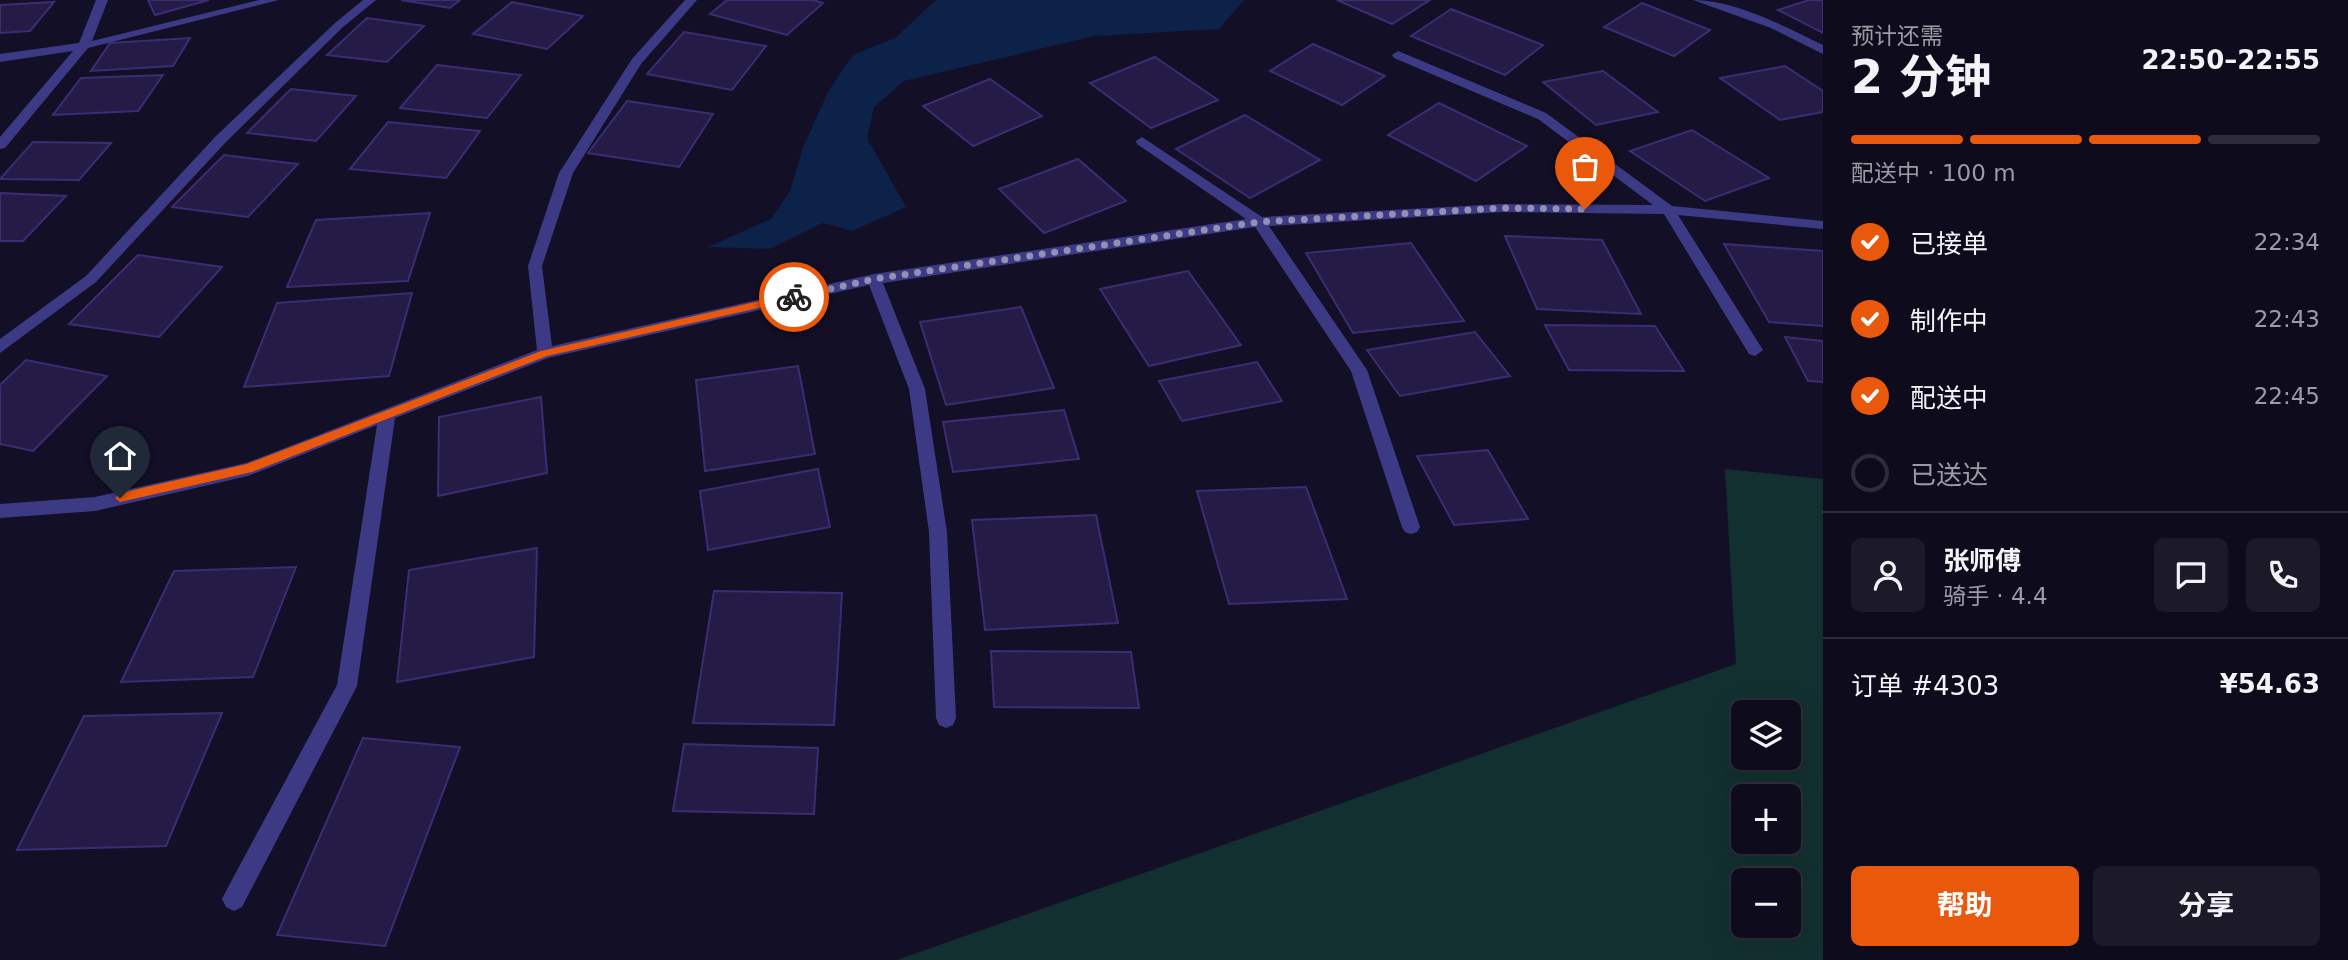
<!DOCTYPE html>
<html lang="zh">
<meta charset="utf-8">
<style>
:root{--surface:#0e0b1c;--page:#1c1929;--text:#f1f3f6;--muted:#9b9ba3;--line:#2e2b3b;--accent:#ea580c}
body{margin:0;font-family:"DejaVu Sans","Noto Sans SC",sans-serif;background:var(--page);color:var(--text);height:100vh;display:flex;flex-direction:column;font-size:26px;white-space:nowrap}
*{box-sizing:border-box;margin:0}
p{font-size:23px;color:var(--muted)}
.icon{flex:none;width:38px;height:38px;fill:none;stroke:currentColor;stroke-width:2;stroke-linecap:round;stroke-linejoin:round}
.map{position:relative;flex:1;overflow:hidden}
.panel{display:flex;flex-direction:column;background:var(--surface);width:525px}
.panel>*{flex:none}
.fabs{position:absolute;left:1731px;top:700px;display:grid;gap:14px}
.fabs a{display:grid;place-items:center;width:70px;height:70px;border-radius:10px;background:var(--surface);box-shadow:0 7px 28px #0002,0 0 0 2px var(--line);font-size:35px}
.pin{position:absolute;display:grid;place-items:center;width:60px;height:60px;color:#fff;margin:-72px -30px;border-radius:50% 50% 50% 0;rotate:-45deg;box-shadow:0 0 7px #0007}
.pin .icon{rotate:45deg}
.courier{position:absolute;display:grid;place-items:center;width:70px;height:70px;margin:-35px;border:5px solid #ea580c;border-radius:50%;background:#fff;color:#222;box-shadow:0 2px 9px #0007}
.head em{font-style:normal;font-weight:700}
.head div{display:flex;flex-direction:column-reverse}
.head{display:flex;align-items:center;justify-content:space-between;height:119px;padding:0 28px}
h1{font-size:46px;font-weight:700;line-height:52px}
.bar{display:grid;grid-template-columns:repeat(4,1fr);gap:10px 7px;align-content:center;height:84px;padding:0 28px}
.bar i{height:9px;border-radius:5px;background:var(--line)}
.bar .selected{background:var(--accent)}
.bar p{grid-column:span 4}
.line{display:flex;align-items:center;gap:18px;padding:0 28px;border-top:2px solid var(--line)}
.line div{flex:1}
.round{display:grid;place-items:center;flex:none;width:74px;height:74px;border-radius:10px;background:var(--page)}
ol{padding:0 28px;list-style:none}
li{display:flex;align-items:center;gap:21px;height:77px}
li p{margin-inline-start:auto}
li .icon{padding:7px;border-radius:50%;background:var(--accent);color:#fff;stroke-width:4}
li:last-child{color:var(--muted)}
li i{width:38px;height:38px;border:4px solid var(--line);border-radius:50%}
.primary-button{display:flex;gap:14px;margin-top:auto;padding:14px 28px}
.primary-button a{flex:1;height:80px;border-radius:10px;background:var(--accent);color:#fff;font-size:28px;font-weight:700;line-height:80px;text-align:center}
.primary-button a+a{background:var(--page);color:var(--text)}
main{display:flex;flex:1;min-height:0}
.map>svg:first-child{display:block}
</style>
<main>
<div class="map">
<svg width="1823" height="960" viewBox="0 0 1823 960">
<rect width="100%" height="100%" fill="#130f26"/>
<path fill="#12302f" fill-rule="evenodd" d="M1725 469 1823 479V960H897L1736 664ZM1743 712H1788V758H1743ZM1743 796H1788V842H1743ZM1743 880H1788V926H1743Z"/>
<path fill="#0c2248" d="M936 0H1244L1219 29 1095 36 904 81 874 107 867 138 906 207 852 231 823 223 769 249 708 247 771 219 790 191 803 147 829 90 853 55 895 38Z"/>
<g fill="#241b47" stroke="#3b2d73" stroke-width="2">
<path d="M148 0H209L155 15Z"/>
<path d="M401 0H460L450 8Z"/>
<path d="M727 0H813L823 3 787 35 710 14Z"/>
<path d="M1337 0H1430L1392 24Z"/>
<path d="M1809 0H1823V33L1778 10Z"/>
<path d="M54 2 30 31 0 33V5Z"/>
<path d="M512 2 583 16 547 49 473 34Z"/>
<path d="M1642 3 1710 30 1674 56 1604 27Z"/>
<path d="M1451 9 1543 45 1505 75 1411 36Z"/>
<path d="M367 18 424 26 387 62 327 55Z"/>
<path d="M684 32 766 46 732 90 647 74Z"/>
<path d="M190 38 173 66 91 71 110 43Z"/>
<path d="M1313 44 1385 76 1342 105 1270 71Z"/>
<path d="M1155 57 1218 100 1151 128 1090 83Z"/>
<path d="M437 65 521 75 487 118 400 108Z"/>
<path d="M1785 66 1823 91V112L1780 120 1720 78Z"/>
<path d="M1603 71 1658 112 1596 125 1543 82Z"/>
<path d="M163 75 138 111 53 115 81 78Z"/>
<path d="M990 79 1042 116 973 146 923 106Z"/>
<path d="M291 89 356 96 316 141 247 133Z"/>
<path d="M627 101 713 114 679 167 588 153Z"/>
<path d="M1439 103 1527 146 1476 181 1388 135Z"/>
<path d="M1245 115 1320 160 1250 198 1176 149Z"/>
<path d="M388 122 480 131 446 178 350 169Z"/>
<path d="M1692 130 1769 178 1705 201 1630 151Z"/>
<path d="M33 142 111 143 79 180 0 179Z"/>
<path d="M224 155 298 164 248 217 172 207Z"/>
<path d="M1078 159 1126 201 1044 233 999 189Z"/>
<path d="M0 193 66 196 23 241H0Z"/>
<path d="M430 213 408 281 287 287 316 220Z"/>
<path d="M1505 236 1602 240 1641 314 1537 309Z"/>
<path d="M1411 243 1464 321 1353 333 1306 253Z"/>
<path d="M1724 244 1823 251V326L1769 322Z"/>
<path d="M138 255 222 267 159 337 69 324Z"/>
<path d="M1188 271 1241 345 1149 366 1100 289Z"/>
<path d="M412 293 389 376 244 387 277 303Z"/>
<path d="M1021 307 1054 388 946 405 920 322Z"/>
<path d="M1545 325 1655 326 1684 371 1569 370Z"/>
<path d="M1475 332 1510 376 1400 396 1367 350Z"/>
<path d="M1785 337 1823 341V382L1808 381Z"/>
<path d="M26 360 107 376 33 451 0 444V385Z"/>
<path d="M1257 362 1282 401 1182 421 1159 381Z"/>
<path d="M798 366 815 454 705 471 696 380Z"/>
<path d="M541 397 547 473 438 496 439 417Z"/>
<path d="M1064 410 1079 459 953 472 943 422Z"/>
<path d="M1488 450 1528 519 1454 525 1417 456Z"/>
<path d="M818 469 830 527 708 550 700 491Z"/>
<path d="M1306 487 1347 599 1229 604 1197 491Z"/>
<path d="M1096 515 1118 623 985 630 972 520Z"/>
<path d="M537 548 534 657 397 682 409 570Z"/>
<path d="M296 567 253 677 121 682 174 571Z"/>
<path d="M714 591 842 593 834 725 693 723Z"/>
<path d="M991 651 1131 652 1139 708 994 707Z"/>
<path d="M222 713 166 846 17 850 84 716Z"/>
<path d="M363 738 460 747 385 946 277 935Z"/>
<path d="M684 744 818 748 814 814 673 811Z"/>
</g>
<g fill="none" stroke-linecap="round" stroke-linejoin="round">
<g fill="#3d3a85" fill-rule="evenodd">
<path d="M96 0H108L92 41 259 0H279L88 48 5 148 0 149V137L73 51 0 62V54L79 43Z"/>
<path d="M363 0H376L343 27 225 143 96 282 0 353V339L86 276 215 137 335 23Z"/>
<path d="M685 0H697L641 64 573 173 542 266 552 346 874 274 1246 219 1137 144 1136 141 1142 137 1262 217 1502 204 1653 205 1538 119 1394 58 1392 55 1398 51 1546 113 1672 206 1823 221V229L1678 215 1763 350 1755 356 1749 354 1664 214 1502 212 1269 226 1367 370 1420 527 1417 532 1411 534 1405 532 1402 527 1351 371 1255 227 883 283 925 389 947 532 956 718 953 725 946 728 939 725 936 718 929 532 909 389 869 285 548 358 395 418 357 686 242 907 234 911 226 907 222 899 226 891 337 685 377 425 248 476 95 511 0 518V504L95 497 246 463 537 350 528 266 559 173 632 59Z"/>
<path d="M1693 0C1735 0 1786 27 1823 45V54L1771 28Z"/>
</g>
</g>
<path fill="#ea580c" d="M794 293 799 297 798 299 547 356 252 472 120 502 115 498 120 493 247 464 541 351Z"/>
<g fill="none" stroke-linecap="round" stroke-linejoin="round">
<path stroke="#948fb3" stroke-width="7" stroke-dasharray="0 12.6" d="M794 297 874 279 1259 222 1502 208 1585 209"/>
</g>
</svg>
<div class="fabs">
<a><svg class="icon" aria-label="layers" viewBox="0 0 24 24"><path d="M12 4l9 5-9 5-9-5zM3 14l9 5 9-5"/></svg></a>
<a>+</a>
<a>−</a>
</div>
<div class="pin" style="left:1585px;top:209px;background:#ea580c"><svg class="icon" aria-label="bag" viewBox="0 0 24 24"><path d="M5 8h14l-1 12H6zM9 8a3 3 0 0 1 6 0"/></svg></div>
<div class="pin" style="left:120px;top:498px;background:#1f2937"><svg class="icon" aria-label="home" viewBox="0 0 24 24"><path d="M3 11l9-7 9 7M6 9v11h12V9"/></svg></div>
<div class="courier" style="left:794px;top:297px"><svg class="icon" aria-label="bike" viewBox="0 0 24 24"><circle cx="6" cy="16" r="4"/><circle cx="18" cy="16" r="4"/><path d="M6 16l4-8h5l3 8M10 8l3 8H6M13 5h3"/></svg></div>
</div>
<section class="panel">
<div class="head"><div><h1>2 分钟</h1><p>预计还需</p></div><em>22:50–22:55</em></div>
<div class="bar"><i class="selected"></i><i class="selected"></i><i class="selected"></i><i></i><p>配送中 · 100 m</p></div>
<ol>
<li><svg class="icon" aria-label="check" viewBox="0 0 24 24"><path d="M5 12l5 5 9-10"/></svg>已接单<p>22:34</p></li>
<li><svg class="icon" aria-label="check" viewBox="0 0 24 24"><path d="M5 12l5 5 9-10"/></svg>制作中<p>22:43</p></li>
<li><svg class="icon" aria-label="check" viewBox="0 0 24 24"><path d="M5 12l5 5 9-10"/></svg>配送中<p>22:45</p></li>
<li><i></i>已送达</li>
</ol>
<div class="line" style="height:126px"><a class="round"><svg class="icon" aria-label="person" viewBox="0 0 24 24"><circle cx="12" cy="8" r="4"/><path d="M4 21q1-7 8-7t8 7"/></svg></a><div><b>张师傅</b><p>骑手 · 4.4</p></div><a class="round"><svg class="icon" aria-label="chat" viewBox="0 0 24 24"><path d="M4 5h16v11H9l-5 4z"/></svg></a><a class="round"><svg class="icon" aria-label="phone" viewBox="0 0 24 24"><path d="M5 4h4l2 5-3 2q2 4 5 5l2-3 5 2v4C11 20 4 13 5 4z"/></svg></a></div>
<div class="line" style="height:91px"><div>订单 #4303</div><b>¥54.63</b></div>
<div class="primary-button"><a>帮助</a><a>分享</a></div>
</section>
</main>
